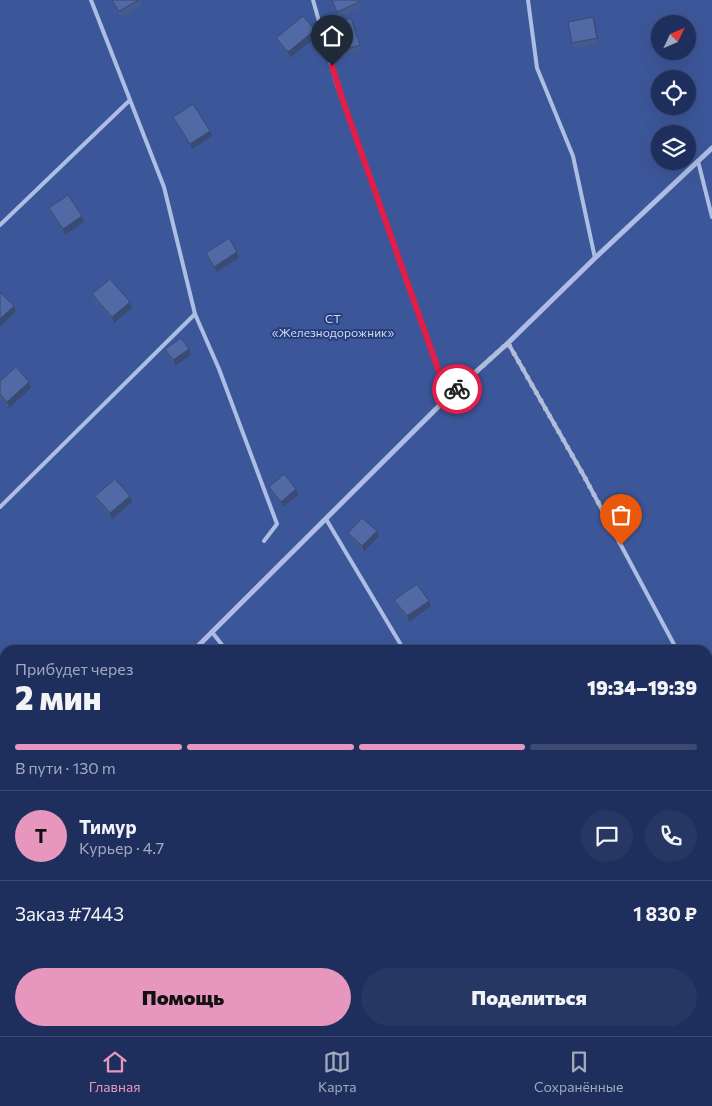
<!DOCTYPE html>
<html lang="ru">
<meta charset="utf-8">
<style>
:root{--surface:#1e2f5d;--page:#263763;--text:#f1f3f6;--muted:#a1a9bc;--line:#3c4a72;--accent:#e797bd}
body{margin:0;font-family:Commissioner,sans-serif;background:var(--page);color:var(--text);height:100vh;display:flex;flex-direction:column;font-size:19px;white-space:nowrap}
*{box-sizing:border-box;margin:0}
p{font-size:16px;color:var(--muted)}
.icon{flex:none;width:28px;height:28px;fill:none;stroke:currentColor;stroke-width:2;stroke-linecap:round;stroke-linejoin:round}
.map{position:relative;flex:1;overflow:hidden}
.details{position:absolute;left:0px;top:645px;width:712px;height:391px;display:flex;flex-direction:column;background:var(--surface);border-radius:15px 15px 0 0;box-shadow:0 5px 20px #0002,0 0 0 1px var(--line)}
.details>*{flex:none}
.needle{width:32px;rotate:46deg}
.fabs{position:absolute;left:651px;top:15px;display:grid;gap:10px}
.fabs a{display:grid;place-items:center;width:45px;height:45px;border-radius:50%;background:var(--surface);box-shadow:0 5px 20px #0002,0 0 0 1px var(--line);font-size:25px}
.pin{position:absolute;display:grid;place-items:center;width:42px;height:42px;color:#fff;margin:-51px -21px;border-radius:50% 50% 50% 0;rotate:-45deg;box-shadow:0 0 5px #0007}
.pin .icon{rotate:45deg}
.courier{position:absolute;display:grid;place-items:center;width:50px;height:50px;margin:-25px;border:4px solid #e11d48;border-radius:50%;background:#fff;color:#222;box-shadow:0 1px 6px #0007}
.head em{font-style:normal;font-weight:800}
.head div{display:flex;flex-direction:column-reverse}
.head{display:flex;align-items:center;justify-content:space-between;height:85px;padding:0 15px}
h1{font-size:32px;font-weight:800;line-height:38px}
.bar{display:grid;grid-template-columns:repeat(4,1fr);gap:8px 5px;align-content:center;height:60px;padding:0 15px}
.bar i{height:6px;border-radius:4px;background:var(--line)}
.bar .on{background:var(--accent)}
.bar p{grid-column:span 4}
.line{display:flex;align-items:center;gap:12px;padding:0 15px;border-top:1px solid var(--line)}
.line div{flex:1}
.round{display:grid;place-items:center;flex:none;width:52px;height:52px;border-radius:26px;background:var(--page)}
.cta{display:flex;gap:10px;margin-top:auto;padding:10px 15px}
.cta a{flex:1;height:58px;border-radius:30px;background:var(--accent);color:#111;font-size:20px;font-weight:800;line-height:58px;text-align:center}
.cta a+a{background:var(--page);color:var(--text)}
.menu{display:flex;justify-content:space-around;align-items:center;height:70px;border-top:1px solid var(--line);background:var(--surface);font-size:14px;color:var(--muted)}
.menu a{display:grid;justify-items:center;gap:2px}
.menu .on{color:var(--accent)}
.map>svg:first-child{display:block}
</style>
<div class="map">
<svg width="712" height="1036" viewBox="0 0 712 1036">
<rect width="100%" height="100%" fill="#283f7c"/>
<path fill="#3c5799" fill-rule="evenodd" d="M0 0H712V1036H0ZM660 24H688V51H660ZM660 79H688V106H660ZM660 134H688V161H660ZM5 650H708V1031H5Z"/>
<g fill="none" stroke-linecap="round" stroke-linejoin="round">
<g stroke="#adbde4" stroke-width="4">
<path d="M91 0 164 187 195 314 219 369 277 524 264 541"/>
<path d="M313 0 336 82 448 397"/>
<path d="M528 0 537 68 573 156 595 258"/>
<path d="M698 161 712 217"/>
<path d="M0 225 130 100"/>
<path d="M508 343 584 476 677 650"/>
<path d="M0 507 195 314"/>
<path d="M326 519 404 650"/>
<path d="M212 632 226 650"/>
<path d="M708 708 712 717"/>
<path d="M0 962 5 958"/>
<path d="M618 1031 620 1036"/>
</g>
<g stroke="#adbde4" stroke-width="5">
<path d="M194 650 448 397 508 343 595 258 712 148"/>
<path d="M0 838 5 833"/>
</g>
</g>
<g fill="#465a8d">
<path d="M111 0H140L142 5 121 17Z"/>
<path d="M331 0H358L361 8 339 17Z"/>
<path d="M351 18 362 50 339 58 328 25Z"/>
<path d="M595 22 599 43 574 49 572 43Z"/>
<path d="M317 36 290 58 279 44 276 38Z"/>
<path d="M173 117 210 131 212 136 192 149 175 122Z"/>
<path d="M49 208 82 216 84 222 65 235 51 214Z"/>
<path d="M237 252 239 258 216 272 208 259 206 253Z"/>
<path d="M92 294 132 308 114 323 94 300Z"/>
<path d="M165 349 191 355 175 366 167 355Z"/>
<path d="M0 381 29 382 31 388 9 408 0 398Z"/>
<path d="M269 487 296 489 298 495 283 507 271 492Z"/>
<path d="M95 496 132 502 112 519 97 501Z"/>
<path d="M348 533 379 536 364 552 350 538Z"/>
<path d="M394 600 431 606 409 622 396 605Z"/>
</g>
<g fill="#394a73">
<path d="M593 17 595 22 599 43 597 38Z"/>
<path d="M315 30 317 36 290 58 288 52Z"/>
<path d="M210 131 212 136 192 149 190 144Z"/>
<path d="M82 216 84 222 65 235 63 229Z"/>
<path d="M237 252 239 258 216 272 214 267Z"/>
<path d="M130 302 132 308 114 323 112 317Z"/>
<path d="M14 306 16 311 0 327V319Z"/>
<path d="M189 349 191 355 175 366 173 360Z"/>
<path d="M29 382 31 388 9 408 7 402Z"/>
<path d="M296 489 298 495 283 507 281 502Z"/>
<path d="M130 496 132 502 112 519 110 513Z"/>
<path d="M377 531 379 536 364 552 362 546Z"/>
<path d="M429 601 431 606 409 622 407 616Z"/>
</g>
<g fill="#5169a4" stroke="#394a73">
<path d="M112 0H139L119 11Z"/>
<path d="M332 0H358L359 2 337 12Z"/>
<path d="M303 16 315 30 288 52 276 38Z"/>
<path d="M593 17 597 38 572 43 568 22Z"/>
<path d="M351 18 360 45 337 52 328 25Z"/>
<path d="M193 104 210 131 190 144 173 117Z"/>
<path d="M68 195 82 216 63 229 49 208Z"/>
<path d="M229 238 237 252 214 267 206 253Z"/>
<path d="M110 279 130 302 112 317 92 294Z"/>
<path d="M0 292 14 306 0 319Z"/>
<path d="M181 338 189 349 173 360 165 349Z"/>
<path d="M16 367 29 382 7 402 0 394V381Z"/>
<path d="M284 474 296 489 281 502 269 487Z"/>
<path d="M115 479 130 496 110 513 95 496Z"/>
<path d="M362 518 377 531 362 546 348 533Z"/>
<path d="M417 584 429 601 407 616 394 600Z"/>
</g>
<g fill="none" stroke-linecap="round" stroke-linejoin="round">
<path stroke="#b4bcd1" stroke-width="5" stroke-dasharray="0 9" d="M457 389 508 343 584 476 621 545"/>
<path stroke="#e11d48" stroke-width="6" d="M332 66 343 101 448 397 457 389"/>
</g>
<g text-anchor="middle" dominant-baseline="central" stroke-width="4" stroke-linejoin="round" paint-order="stroke">
<g font-size="12" fill="#d0daf4" stroke="#283f7c">
<text x="333" y="318">СТ<tspan x="333" dy="14">«Железнодорожник»</tspan></text>
</g>
</g>
</svg>
<div class="fabs">
<a><svg class="needle" viewBox="-14 -14 28 28"><path d="M0-13l5 13h-10z" fill="#e53935"/><path d="M0 13l5-13h-10z" fill="#a1a9bc"/></svg></a>
<a><svg class="icon" aria-label="locate" viewBox="0 0 24 24"><circle cx="12" cy="12" r="6"/><path d="M12 2v4M12 18v4M2 12h4M18 12h4"/></svg></a>
<a><svg class="icon" aria-label="layers" viewBox="0 0 24 24"><path d="M12 4l9 5-9 5-9-5zM3 14l9 5 9-5"/></svg></a>
</div>
<div class="pin" style="left:621px;top:545px;background:#ea580c"><svg class="icon" aria-label="bag" viewBox="0 0 24 24"><path d="M5 8h14l-1 12H6zM9 8a3 3 0 0 1 6 0"/></svg></div>
<div class="pin" style="left:332px;top:66px;background:#1f2937"><svg class="icon" aria-label="home" viewBox="0 0 24 24"><path d="M3 11l9-7 9 7M6 9v11h12V9"/></svg></div>
<div class="courier" style="left:457px;top:389px"><svg class="icon" aria-label="bike" viewBox="0 0 24 24"><circle cx="6" cy="16" r="4"/><circle cx="18" cy="16" r="4"/><path d="M6 16l4-8h5l3 8M10 8l3 8H6M13 5h3"/></svg></div>
<section class="details">
<div class="head"><div><h1>2 мин</h1><p>Прибудет через</p></div><em>19:34–19:39</em></div>
<div class="bar"><i class="on"></i><i class="on"></i><i class="on"></i><i></i><p>В пути · 130 m</p></div>
<div class="line" style="height:90px"><b class="round" style="background:var(--accent);color:#111">Т</b><div><b>Тимур</b><p>Курьер · 4.7</p></div><a class="round"><svg class="icon" aria-label="chat" viewBox="0 0 24 24"><path d="M4 5h16v11H9l-5 4z"/></svg></a><a class="round"><svg class="icon" aria-label="phone" viewBox="0 0 24 24"><path d="M5 4h4l2 5-3 2q2 4 5 5l2-3 5 2v4C11 20 4 13 5 4z"/></svg></a></div>
<div class="line" style="height:65px"><div>Заказ #7443</div><b>1 830 ₽</b></div>
<div class="cta"><a>Помощь</a><a>Поделиться</a></div>
</section>
</div>
<nav class="menu">
<a class="on"><svg class="icon" aria-label="home" viewBox="0 0 24 24"><path d="M3 11l9-7 9 7M6 9v11h12V9"/></svg>Главная</a>
<a><svg class="icon" aria-label="map" viewBox="0 0 24 24"><path d="M3 6l6-2 6 2 6-2v14l-6 2-6-2-6 2zM9 4v14M15 6v14"/></svg>Карта</a>
<a><svg class="icon" aria-label="saved" viewBox="0 0 24 24"><path d="M7 4h10v16l-5-4-5 4z"/></svg>Сохранённые</a>
</nav>
